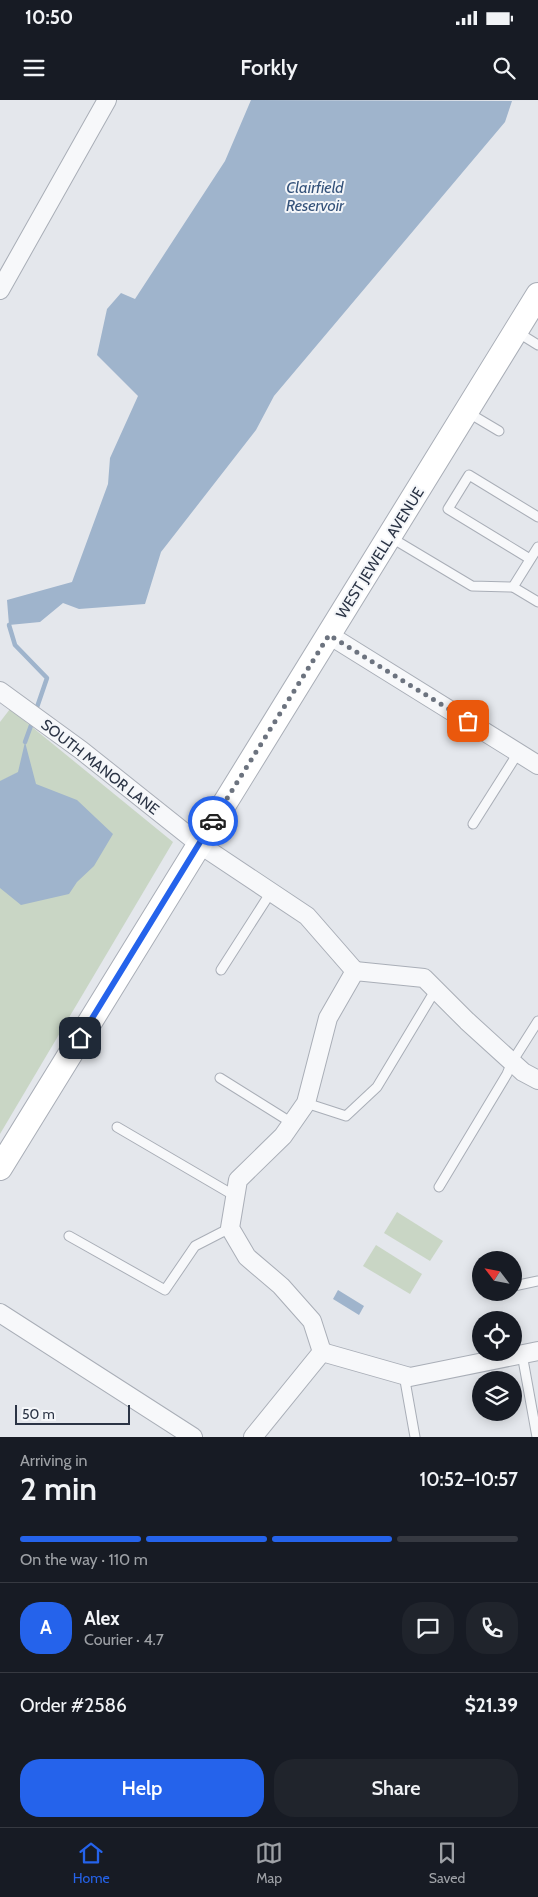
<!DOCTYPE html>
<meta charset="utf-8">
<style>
:root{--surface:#171b24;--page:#20242c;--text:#f1f3f6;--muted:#9ea1a6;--line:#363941;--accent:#2563eb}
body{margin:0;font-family:Cabin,sans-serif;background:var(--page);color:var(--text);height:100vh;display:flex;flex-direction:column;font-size:19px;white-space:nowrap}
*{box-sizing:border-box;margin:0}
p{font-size:16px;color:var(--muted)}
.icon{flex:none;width:28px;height:28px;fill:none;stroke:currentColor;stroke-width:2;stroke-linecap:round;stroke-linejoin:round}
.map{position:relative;height:1337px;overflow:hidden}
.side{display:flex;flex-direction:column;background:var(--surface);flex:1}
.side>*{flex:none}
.needle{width:32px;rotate:302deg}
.tools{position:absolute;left:472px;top:1151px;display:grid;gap:10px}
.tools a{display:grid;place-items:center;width:50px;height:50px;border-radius:50%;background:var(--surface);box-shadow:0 2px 12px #0003;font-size:25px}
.scale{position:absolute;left:15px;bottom:12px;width:115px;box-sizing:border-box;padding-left:5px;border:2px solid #2b3445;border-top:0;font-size:14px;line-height:18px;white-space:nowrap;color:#2b3445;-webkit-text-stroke:4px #f4f6f9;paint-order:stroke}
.pin{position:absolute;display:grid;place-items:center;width:42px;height:42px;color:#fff;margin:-21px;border-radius:10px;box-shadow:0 2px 8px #0006}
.courier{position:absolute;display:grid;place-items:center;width:50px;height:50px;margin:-25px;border:4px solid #2563eb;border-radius:50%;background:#fff;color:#222;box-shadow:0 1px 6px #0007}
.overview em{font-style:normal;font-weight:600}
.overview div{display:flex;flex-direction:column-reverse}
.overview{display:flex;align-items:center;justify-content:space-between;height:85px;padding:0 20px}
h1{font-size:32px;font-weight:600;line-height:38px}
.bar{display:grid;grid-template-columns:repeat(4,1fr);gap:8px 5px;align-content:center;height:60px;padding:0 20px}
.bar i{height:6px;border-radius:4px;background:var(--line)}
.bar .on{background:var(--accent)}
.bar p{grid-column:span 4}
.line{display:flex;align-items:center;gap:12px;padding:0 20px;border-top:1px solid var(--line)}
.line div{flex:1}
.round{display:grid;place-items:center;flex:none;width:52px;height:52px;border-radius:20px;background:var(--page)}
.button{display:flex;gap:10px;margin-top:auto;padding:10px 20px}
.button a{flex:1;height:58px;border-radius:20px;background:var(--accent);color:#fff;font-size:20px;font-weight:600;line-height:58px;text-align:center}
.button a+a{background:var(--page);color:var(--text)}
.status{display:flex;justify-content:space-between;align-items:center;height:35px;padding:0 25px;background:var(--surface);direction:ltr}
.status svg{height:14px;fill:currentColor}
header{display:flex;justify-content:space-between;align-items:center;height:65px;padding:0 20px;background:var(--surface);font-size:22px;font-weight:600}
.tab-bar{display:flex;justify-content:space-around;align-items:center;height:70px;border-top:1px solid var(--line);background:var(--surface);font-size:14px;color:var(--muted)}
.tab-bar a{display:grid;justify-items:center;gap:2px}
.tab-bar .on{color:var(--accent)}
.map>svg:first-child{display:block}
</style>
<div class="status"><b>10:50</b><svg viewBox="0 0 49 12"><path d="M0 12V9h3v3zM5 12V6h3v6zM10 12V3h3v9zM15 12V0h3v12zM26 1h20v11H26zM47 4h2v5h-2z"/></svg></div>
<header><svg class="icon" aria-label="menu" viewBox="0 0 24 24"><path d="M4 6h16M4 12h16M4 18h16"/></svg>Forkly<svg class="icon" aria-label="search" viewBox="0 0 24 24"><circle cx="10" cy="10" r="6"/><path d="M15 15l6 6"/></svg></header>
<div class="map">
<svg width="538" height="1337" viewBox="0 0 538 1337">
<rect width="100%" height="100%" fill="#e4e7ec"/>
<g fill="#c9d6c5">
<path d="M10 609 173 742 0 1034V622Z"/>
<path d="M397 1112 443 1141 430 1161 384 1133Z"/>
<path d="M376 1145 422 1174 410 1194 363 1166Z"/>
</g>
<g fill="#9fb4cc">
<path d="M251 0 512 1 505 22 274 296 256 330 161 452 145 504 79 509 63 503 40 522 9 525 7 500 72 482 108 384 110 358 138 296 97 255 107 209 121 193 135 199 225 61Z"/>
<path d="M25 642 36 684 77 700 113 734 94 766 77 782 69 794 21 805 0 788V681L18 672Z"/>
<path d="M338 1190 364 1206 359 1215 333 1199Z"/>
</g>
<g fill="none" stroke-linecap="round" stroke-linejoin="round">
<g stroke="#9fb4cc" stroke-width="4.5">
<path d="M9 525 15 545 47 578 35 613"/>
<path d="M25 642 33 620"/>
</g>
<g stroke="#a9aeb7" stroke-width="11">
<g id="service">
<path d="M517 232 538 245"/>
<path d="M467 312 499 331"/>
<path d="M390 437 472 486 513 487 538 502"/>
<path d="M530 459 448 409 469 375 538 417"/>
<path d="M513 487 538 447"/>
<path d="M473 724 518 653"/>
<path d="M221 870 271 792"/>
<path d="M220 978 292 1023"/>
<path d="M306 1003 346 1016 377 987 436 889"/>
<path d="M117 1027 235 1096"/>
<path d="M439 1087 507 974 512 962 538 921"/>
<path d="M69 1136 165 1190 195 1146 230 1128"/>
<path d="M514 1186 538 1181"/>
<path d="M487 1193 488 1192"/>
<path d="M522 1254 537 1337"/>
<path d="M404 1275 415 1337"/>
</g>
</g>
<g stroke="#a9aeb7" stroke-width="20">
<g id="minor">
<path d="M0 190 107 0"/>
<path d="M329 535 538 665"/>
<path d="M0 591 81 650 199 744 307 816 355 871"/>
<path d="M0 1213 193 1337"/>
<path d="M322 1252 312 1221 281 1186 247 1157 230 1128 238 1080 283 1036 306 1003 328 918 355 871 424 878 467 921 523 972 538 980"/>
<path d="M322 1252 410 1277 538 1251"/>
<path d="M253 1337 322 1252"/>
</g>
</g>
<g stroke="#a9aeb7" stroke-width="26">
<path id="secondary" d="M0 1068 538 195"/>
</g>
<use href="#service" stroke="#f7f8fa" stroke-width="9"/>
<use href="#minor" stroke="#f7f8fa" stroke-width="18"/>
<use href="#secondary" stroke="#fff" stroke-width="24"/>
</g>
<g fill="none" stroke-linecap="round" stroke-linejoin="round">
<path stroke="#6c737f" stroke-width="5" stroke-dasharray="0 9" d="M213 721 329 535 468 621"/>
<path stroke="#2563eb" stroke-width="6" d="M80 938 213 721"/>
</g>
<g text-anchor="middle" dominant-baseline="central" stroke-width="4" stroke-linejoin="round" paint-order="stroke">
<g font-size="15" fill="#2b3445" stroke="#f4f6f9">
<text transform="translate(380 453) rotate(-58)">WEST JEWELL AVENUE</text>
<text transform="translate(100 667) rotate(38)">SOUTH MANOR LANE</text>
</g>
<g font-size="16" font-style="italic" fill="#34527a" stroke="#f4f6f9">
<text x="315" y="87">Clairfield<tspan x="315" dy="18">Reservoir</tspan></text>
</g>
</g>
</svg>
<div class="tools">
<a><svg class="needle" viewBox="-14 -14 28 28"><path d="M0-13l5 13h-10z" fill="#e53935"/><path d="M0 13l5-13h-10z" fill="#9ea1a6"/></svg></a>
<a><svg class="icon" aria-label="locate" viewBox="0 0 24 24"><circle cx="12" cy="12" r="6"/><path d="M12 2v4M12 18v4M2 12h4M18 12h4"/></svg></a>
<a><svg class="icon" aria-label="layers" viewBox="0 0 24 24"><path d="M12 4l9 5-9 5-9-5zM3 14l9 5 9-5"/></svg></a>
</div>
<div class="scale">50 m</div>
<div class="pin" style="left:468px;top:621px;background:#ea580c"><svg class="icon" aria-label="bag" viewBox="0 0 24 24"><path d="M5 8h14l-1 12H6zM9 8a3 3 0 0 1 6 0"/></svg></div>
<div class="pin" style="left:80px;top:938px;background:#1f2937"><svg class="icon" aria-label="home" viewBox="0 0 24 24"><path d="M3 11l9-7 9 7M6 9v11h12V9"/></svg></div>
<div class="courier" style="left:213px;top:721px"><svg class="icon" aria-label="car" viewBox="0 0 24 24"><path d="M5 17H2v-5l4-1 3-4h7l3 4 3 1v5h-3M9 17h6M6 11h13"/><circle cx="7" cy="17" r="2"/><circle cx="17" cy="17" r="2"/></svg></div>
</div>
<section class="side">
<div class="overview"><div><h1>2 min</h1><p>Arriving in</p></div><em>10:52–10:57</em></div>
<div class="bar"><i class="on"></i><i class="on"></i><i class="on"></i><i></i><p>On the way · 110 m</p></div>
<div class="line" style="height:90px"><b class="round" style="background:var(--accent);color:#fff">A</b><div><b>Alex</b><p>Courier · 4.7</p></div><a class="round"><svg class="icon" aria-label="chat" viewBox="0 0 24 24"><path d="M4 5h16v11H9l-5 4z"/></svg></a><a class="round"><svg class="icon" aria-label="phone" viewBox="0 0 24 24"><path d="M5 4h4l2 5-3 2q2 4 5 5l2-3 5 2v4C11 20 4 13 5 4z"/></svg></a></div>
<div class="line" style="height:65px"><div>Order #2586</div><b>$21.39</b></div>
<div class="button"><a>Help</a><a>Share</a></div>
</section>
<nav class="tab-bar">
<a class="on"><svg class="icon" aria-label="home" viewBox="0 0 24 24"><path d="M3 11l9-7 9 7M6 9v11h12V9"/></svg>Home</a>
<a><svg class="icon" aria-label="map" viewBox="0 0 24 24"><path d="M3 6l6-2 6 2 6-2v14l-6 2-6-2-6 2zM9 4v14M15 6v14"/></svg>Map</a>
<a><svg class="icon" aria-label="saved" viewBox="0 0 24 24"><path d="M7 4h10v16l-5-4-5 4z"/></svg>Saved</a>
</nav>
